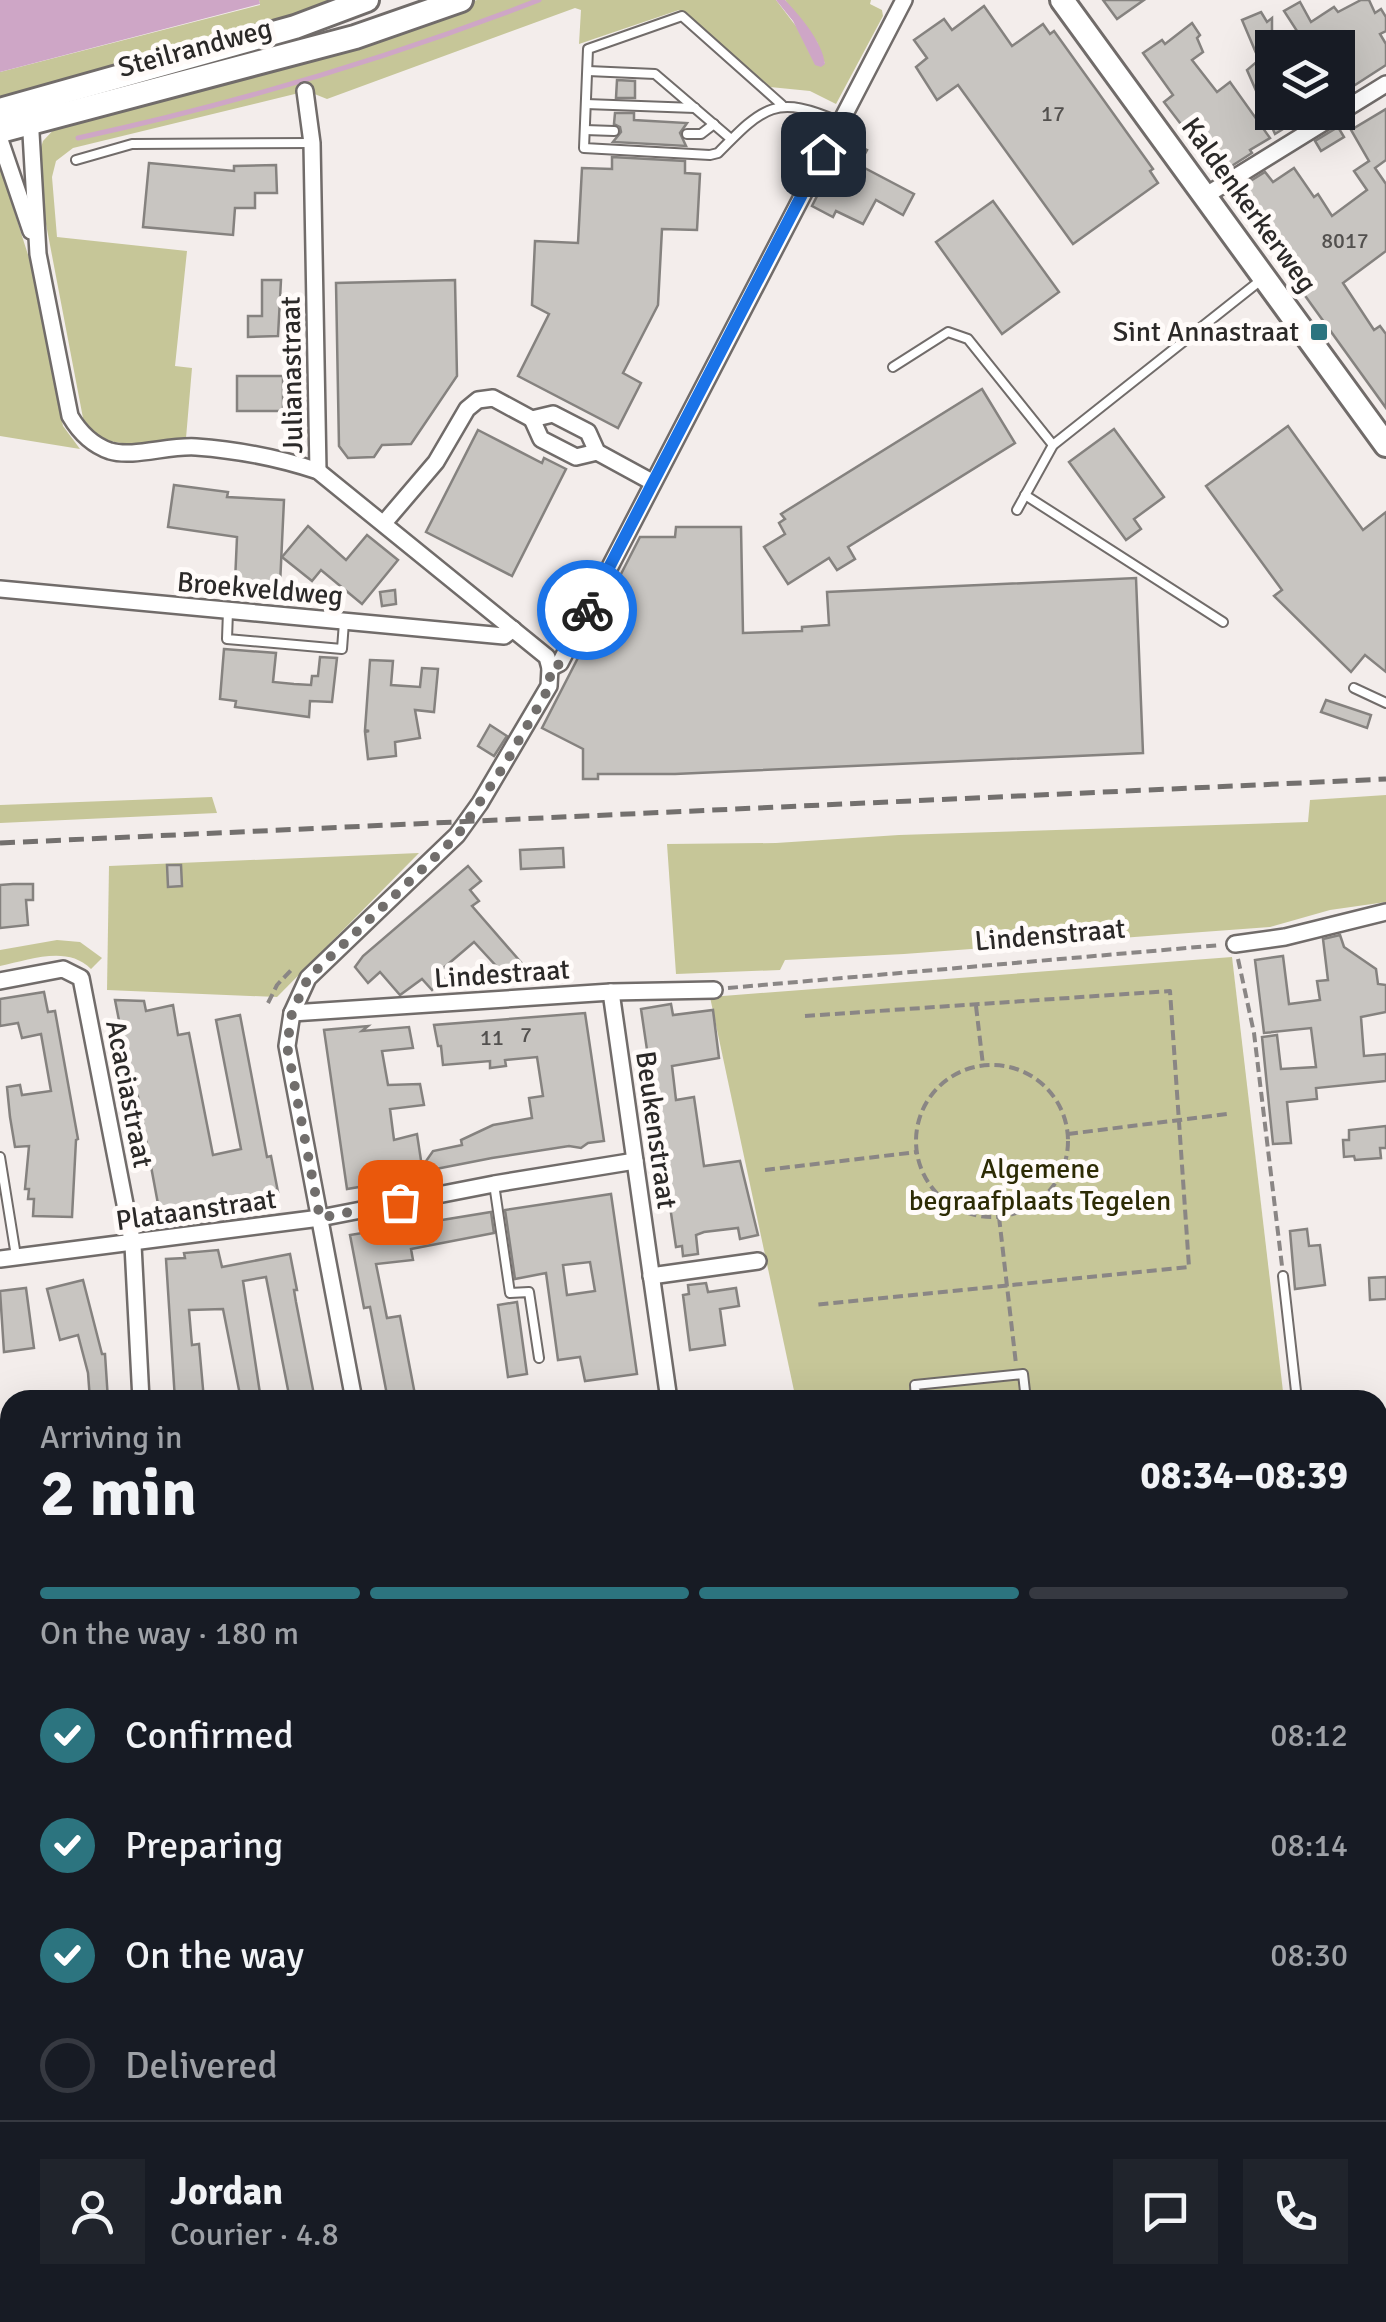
<!DOCTYPE html>
<meta charset="utf-8">
<style>
:root{--surface:#171b24;--page:#20242c;--text:#f1f3f6;--muted:#9ea1a6;--line:#363941;--accent:#2c747f}
body{margin:0;font-family:Signika,sans-serif;background:var(--page);color:var(--text);height:100vh;display:flex;flex-direction:column;font-size:38px;white-space:nowrap}
*{box-sizing:border-box;margin:0}
p{font-size:32px;color:var(--muted)}
.icon{flex:none;width:55px;height:55px;fill:none;stroke:currentColor;stroke-width:2;stroke-linecap:round;stroke-linejoin:round}
.map{position:relative;flex:1;overflow:hidden}
.sheet{position:absolute;left:0px;top:1390px;width:1388px;height:932px;display:flex;flex-direction:column;background:var(--surface);border-radius:30px 30px 0 0;box-shadow:0 10px 40px #0002}
.sheet>*{flex:none}
.buttons{position:absolute;left:1255px;top:30px;display:grid;gap:20px}
.buttons a{display:grid;place-items:center;width:100px;height:100px;border-radius:0px;background:var(--surface);box-shadow:0 10px 40px #0002;font-size:50px}
.pin{position:absolute;display:grid;place-items:center;width:85px;height:85px;color:#fff;margin:-42px;border-radius:20px;box-shadow:0 5px 15px #0006}
.courier{position:absolute;display:grid;place-items:center;width:100px;height:100px;margin:-50px;border:8px solid #1a73e8;border-radius:50%;background:#fff;color:#222;box-shadow:0 2px 12px #0007}
.headline em{font-style:normal;font-weight:800}
.headline div{display:flex;flex-direction:column-reverse}
.headline{display:flex;align-items:center;justify-content:space-between;height:170px;padding:0 40px}
h1{font-size:65px;font-weight:800;line-height:75px}
.bar{display:grid;grid-template-columns:repeat(4,1fr);gap:15px 10px;align-content:center;height:120px;padding:0 40px}
.bar i{height:12px;border-radius:8px;background:var(--line)}
.bar .on{background:var(--accent)}
.bar p{grid-column:span 4}
.line{display:flex;align-items:center;gap:25px;padding:0 40px;border-top:2px solid var(--line)}
.line div{flex:1}
.round{display:grid;place-items:center;flex:none;width:105px;height:105px;border-radius:0px;background:var(--page)}
ol{padding:0 40px;list-style:none}
li{display:flex;align-items:center;gap:30px;height:110px}
li p{margin-inline-start:auto}
li .icon{padding:10px;border-radius:50%;background:var(--accent);color:#fff;stroke-width:4}
li:last-child{color:var(--muted)}
li i{width:55px;height:55px;border:5px solid var(--line);border-radius:50%}
.map>svg:first-child{display:block}
</style>
<div class="map">
<svg width="1386" height="2322" viewBox="0 0 1386 2322">
<rect width="100%" height="100%" fill="#f3edeb"/>
<g fill="#c6c698">
<path d="M259 0H338L265 29 0 99V72L260 5Z"/>
<path d="M477 0H776L825 64 817 42 785 0H871L870 4 882 10 883 16 836 104 810 91 770 87 679 10 579 44 581 10 575 8 327 99 307 91 73 148 56 161 52 177 57 237 187 251 175 366 192 368 186 438C147 439 106 458 83 418L42 203 39 154 43 141 59 124 391 31Z"/>
<path d="M0 167 30 261 63 426 80 449 0 436Z"/>
<path d="M1386 795V902L1330 910 1270 927 904 954 785 960 780 970 676 974 667 844 776 843 899 835 1308 822 1310 800Z"/>
<path d="M212 797 217 813 0 823V805Z"/>
<path d="M419 853 277 997 107 990 109 866Z"/>
<path d="M57 940 80 942 102 958 91 969C67 945 30 960 0 966V950Z"/>
<path d="M1232 957 1284 1400H796L710 997Z"/>
<path d="M1379 2120 1386 2122V2174L1378 2171Z"/>
<path d="M1378 2187 1386 2190V2322H1150L1144 2319 1146 2312H1378Z"/>
</g>
<g fill="#cea6c6">
<path d="M0 0H259L260 4 0 72Z"/>
<path d="M776 0H785C801 17 822 41 825 64L821 67 815 65 793 21Z"/>
</g>
<g fill="none" stroke-linecap="round" stroke-linejoin="round">
<path stroke="#cea6c6" stroke-width="5" d="M78 138C235 104 389 58 539 0"/>
</g>
<g fill="#c8c5c1" stroke="#85827f" stroke-width="2.5" fill-rule="evenodd">
<path d="M1103 0H1144L1117 19Z"/>
<path d="M1361 0H1369L1375 13 1381 9 1386 17V31L1380 34 1386 44V65L1338 96V48H1308L1284 11 1300 2 1311 22 1334 7 1338 12Z"/>
<path d="M984 6 1012 46 1043 24 1050 34 1054 31 1153 169 1150 171 1158 183 1073 244 958 85 937 100 916 67 927 58 914 40 944 19 952 30Z"/>
<path d="M1261 12 1267 22 1272 18V112H1319L1303 122 1301 118 1275 134 1247 70 1259 60 1242 20Z"/>
<path d="M1192 23 1200 35 1197 38 1203 52 1192 60 1217 92 1230 82 1270 138 1250 150 1252 153 1219 174 1164 102 1173 95 1143 53 1162 40 1165 44Z"/>
<path d="M617 80 635 81V98H616Z"/>
<path d="M1386 109V160L1375 168 1386 184V251L1343 283 1374 330 1380 326 1386 334V408L1231 193 1265 172 1273 182 1294 168 1314 197 1318 194 1332 216 1367 190 1354 171 1369 161 1351 130Z"/>
<path d="M615 113H634V120L687 123 680 133 686 146 613 142 621 132 620 127 614 124Z"/>
<path d="M1338 127 1344 137 1321 151 1315 141Z"/>
<path d="M852 142 867 150 859 165 914 194 903 215 876 200 863 224 836 211 833 217 812 206 841 149 847 152Z"/>
<path d="M612 157 685 161V173L700 174 697 230 662 229 658 305 623 373 641 383 618 428 518 376 549 314 532 305 535 241 578 243 582 168 612 169Z"/>
<path d="M149 163 234 171V166L276 165 277 193H255V208H235L233 235 143 227Z"/>
<path d="M993 201 1059 292 1002 334 936 242Z"/>
<path d="M262 280H281L278 336 248 337V316H262Z"/>
<path d="M455 280 457 376 411 444 382 445 374 457 348 458 339 446 336 283Z"/>
<rect x="237" y="376" width="46" height="35"/>
<path d="M982 389 1015 443 848 547 855 559 837 570 829 558 788 584 764 547 785 534 779 523 785 519 781 514Z"/>
<path d="M1288 426 1363 530 1386 512V672L1365 655 1351 672 1274 596 1282 590 1206 486Z"/>
<path d="M1114 429 1164 497 1134 519 1141 529 1126 540 1069 462Z"/>
<path d="M478 430 542 463 544 458 566 469 512 576 426 532Z"/>
<path d="M174 485 228 492 227 497 284 500 280 585 235 582 237 537 168 527Z"/>
<path d="M308 526 346 560 367 535 398 560 362 604 321 570 312 581 282 557Z"/>
<path d="M676 527H741L743 633 802 631V627L829 625 827 592 1136 578 1143 753 675 774H598V779H583V749L542 728 640 537H675Z"/>
<path d="M395 590 396 604 382 606 380 592Z"/>
<path d="M224 649 276 653 273 682 294 684 311 685 312 676H318L320 657 337 658 332 702 310 701 309 717 235 707 236 701 220 699Z"/>
<path d="M370 660 393 661 391 685 420 687 422 668 438 669 434 712 415 710 420 738 395 742 396 756 368 759 365 732 369 731 365 730Z"/>
<path d="M1326 700 1371 715 1367 728 1321 712Z"/>
<path d="M490 725 507 736 494 756 478 746Z"/>
<path d="M563 848 564 867 521 869 520 850Z"/>
<path d="M167 865H181L182 886 168 887Z"/>
<path d="M468 866 481 881 470 890 479 901 472 906 525 967 499 969 474 942 440 971 445 977 432 990 422 979 400 995 380 972 368 983 355 967 363 956Z"/>
<path d="M13 884H33V900H26L28 925 0 928V885Z"/>
<path d="M1340 935 1344 947 1376 969 1378 984 1386 985V1012L1361 1017 1364 1056 1386 1054V1081L1316 1088 1317 1099 1287 1102 1291 1143 1273 1144 1262 1037 1277 1035 1281 1069 1316 1067 1311 1028 1264 1033 1255 960 1283 956 1289 1004 1320 1000 1317 981 1328 980 1323 939Z"/>
<path d="M44 992 48 1012 55 1011 78 1139 76 1140 72 1217 33 1216 34 1199H28L29 1189H25L29 1146 15 1147 10 1117 7 1087 20 1085 22 1095 51 1091 41 1034 22 1038 18 1023 0 1026V999Z"/>
<path d="M115 1000 144 1001 146 1011 173 1005 178 1035 189 1033 213 1155 241 1149 216 1020 240 1015 267 1157 271 1156 278 1192 210 1205 213 1220 180 1224 179 1217 161 1220 134 1075 130 1076Z"/>
<path d="M671 1004 673 1015 713 1010 719 1058 672 1066 676 1100 694 1097 704 1166 740 1161 758 1235 740 1239 738 1228 704 1232 696 1235 698 1254 683 1256 682 1246 676 1247 641 1009Z"/>
<path d="M585 1013 604 1141 588 1143 581 1148 569 1146 492 1158 400 1176 401 1180 347 1189 324 1030 368 1026 362 1031 409 1027 413 1048 382 1051 388 1085 420 1084 424 1105 390 1109 394 1140 417 1134 422 1167 433 1151 462 1145 461 1140 493 1125 532 1118 529 1098 543 1096 537 1057 505 1060 506 1066 490 1068V1061L443 1065 441 1046H438L434 1025Z"/>
<path d="M1386 1126V1148H1380L1381 1158 1355 1160 1354 1156 1344 1157 1343 1140H1349V1130Z"/>
<path d="M611 1194 637 1374 585 1381 580 1357 558 1360 546 1273 515 1279 505 1210ZM590 1262 595 1291 567 1295 563 1265Z"/>
<path d="M491 1212 494 1233 411 1249 413 1260 376 1264 387 1318 400 1316 416 1400H388L370 1307 364 1308 350 1235Z"/>
<path d="M1307 1229 1309 1246 1320 1245 1325 1285 1295 1289 1290 1231Z"/>
<path d="M218 1250 222 1267 290 1254 297 1290H294L296 1302 315 1400H290L266 1277 243 1281 261 1400H241L223 1309 189 1310 192 1345 199 1344 204 1400H175L166 1259 185 1258 184 1253Z"/>
<path d="M1386 1277V1299L1370 1300 1369 1278Z"/>
<path d="M83 1280 102 1354H105L108 1400H90L88 1373 78 1335 60 1340 47 1289Z"/>
<path d="M706 1283 708 1292 736 1288 739 1306 720 1309 725 1345 690 1350 683 1295 689 1294 688 1285Z"/>
<path d="M26 1288 34 1348 4 1352 0 1291Z"/>
<path d="M517 1302 527 1374 508 1377 498 1305Z"/>
</g>
<g fill="none" stroke-linecap="round" stroke-linejoin="round">
<g stroke="#716c6a" stroke-width="12">
<g id="lane">
<path d="M588 71 655 74 731 139"/>
<path d="M586 104 695 108"/>
<path d="M782 105 682 16 588 49 584 148 710 155 718 153C764 106 776 94 840 122"/>
<path d="M585 130 614 131"/>
<path d="M687 134H701L714 124"/>
<path d="M76 160 132 144 312 143"/>
<path d="M893 367 948 332 968 339 1053 445"/>
<path d="M1025 495 1223 622"/>
<path d="M1017 510 1053 445 1261 280"/>
<path d="M228 611 227 639 342 649 344 622"/>
<path d="M1354 688 1386 703"/>
<path d="M0 1157 16 1256"/>
<path d="M494 1184 510 1293 529 1292 539 1358"/>
<path d="M1283 1276 1297 1400"/>
<path d="M916 1400 915 1385 1023 1374 1026 1400"/>
</g>
</g>
<g stroke="#716c6a" stroke-width="20">
<g id="street">
<path d="M305 91 312 143 318 471"/>
<path d="M30 116 38 254 70 416C80 433 92 445 110 451 133 458 169 445 196 447 237 450 279 458 318 471L547 657 550 668 549 686 480 803 457 835 308 978 292 1013 287 1046 354 1400"/>
<path d="M0 140 31 231"/>
<path d="M1205 196 1386 84"/>
<path d="M532 419 541 439 576 457 597 452"/>
<path d="M384 523 436 462 467 409 478 400 493 398 532 419 553 414 588 432 597 452 652 482"/>
<path d="M0 589 504 636 513 629"/>
<path d="M550 668 560 663 904 0"/>
<path d="M1235 944 1285 937 1386 912"/>
<path d="M0 981 63 969 81 978 133 1245 141 1400"/>
<path d="M611 992 669 1400"/>
<path d="M292 1013 611 992 714 990"/>
<path d="M0 1259 320 1218 494 1184 635 1161"/>
<path d="M651 1276 758 1261"/>
<path d="M0 1563 10 1562"/>
<path d="M1378 1667H1386"/>
<path d="M1378 1723H1386"/>
<path d="M0 1767H10"/>
<path d="M1378 1971 1386 1974"/>
<path d="M0 2108H10"/>
<path d="M636 2312V2322"/>
<path d="M103 2322 104 2312"/>
<path d="M783 2322 784 2312"/>
<path d="M981 2322 984 2312"/>
</g>
</g>
<g stroke="#716c6a" stroke-width="28">
<g id="secondary">
<path d="M1062 0 1386 445"/>
<path d="M0 110 295 27 367 0"/>
<path d="M0 131 355 37 461 0"/>
<path d="M1378 1453 1386 1452"/>
<path d="M367 2322V2312"/>
</g>
</g>
<g stroke="#8a8685" stroke-width="4" stroke-dasharray="10 5" stroke-linecap="butt">
<path d="M1238 959 1254 1033 1282 1266"/>
<path d="M728 988 1221 945"/>
<path d="M268 1003 277 985 294 967"/>
<path d="M976 1006 983 1065"/>
<path d="M805 1016 1170 991 1189 1267 814 1305"/>
<circle cx="992" cy="1141" r="76"/>
<path d="M1068 1134 1227 1114"/>
<path d="M765 1170 917 1152"/>
<path d="M999 1217 1016 1364"/>
<path d="M945 2322 946 2312"/>
</g>
<use href="#lane" stroke="#fff" stroke-width="8"/>
<use href="#street" stroke="#fff" stroke-width="15"/>
<use href="#secondary" stroke="#fff" stroke-width="22"/>
<path stroke="#73706e" stroke-width="5" stroke-dasharray="15 8" stroke-linecap="butt" d="M0 843 1386 779"/>
</g>
<g fill="none" stroke-linecap="round" stroke-linejoin="round">
<path stroke="#716e6c" stroke-width="10" stroke-dasharray="0 18" d="M400 1202 320 1218 287 1046 292 1013 308 978 457 836 504 766 550 686V668L560 664 587 610"/>
<path stroke="#1a73e8" stroke-width="12" d="M587 610 823 154"/>
</g>
<rect fill="#2c747f" stroke="#fffbf9" stroke-width="4" x="1309" y="322" width="20" height="20" rx="5"/>
<g text-anchor="middle" dominant-baseline="central" stroke-width="10" stroke-linejoin="round" paint-order="stroke">
<g font-size="22" fill="#52504e">
<text x="1053" y="113">17</text>
<text x="1345" y="240">8017</text>
<text x="526" y="1034">7</text>
<text x="492" y="1037">11</text>
</g>
<g font-size="28" fill="#2b2928" stroke="#fffbf9">
<text transform="translate(195 48) rotate(-15)">Steilrandweg</text>
<text transform="translate(1249 205) rotate(54)">Kaldenkerkerweg</text>
<text transform="translate(292 375) rotate(-91)">Julianastraat</text>
<text transform="translate(260 589) rotate(5)">Broekveldweg</text>
<text transform="translate(1050 935) rotate(-5)">Lindenstraat</text>
<text transform="translate(502 974) rotate(-4)">Lindestraat</text>
<text transform="translate(129 1094) rotate(79)">Acaciastraat</text>
<text transform="translate(656 1130) rotate(82)">Beukenstraat</text>
<text transform="translate(196 1210) rotate(-8)">Plataanstraat</text>
</g>
<g font-size="28" fill="#2b2928" stroke="#fffbf9" text-anchor="end">
<text x="1299" y="332">Sint Annastraat</text>
</g>
<g font-size="28" fill="#2c2b04" stroke="#fffbf9">
<text x="1040" y="1169">Algemene<tspan x="1040" dy="32">begraafplaats Tegelen</tspan></text>
</g>
</g>
</svg>
<div class="buttons">
<a><svg class="icon" aria-label="layers" viewBox="0 0 24 24"><path d="M12 4l9 5-9 5-9-5zM3 14l9 5 9-5"/></svg></a>
</div>
<div class="pin" style="left:400px;top:1202px;background:#ea580c"><svg class="icon" aria-label="bag" viewBox="0 0 24 24"><path d="M5 8h14l-1 12H6zM9 8a3 3 0 0 1 6 0"/></svg></div>
<div class="pin" style="left:823px;top:154px;background:#1f2937"><svg class="icon" aria-label="home" viewBox="0 0 24 24"><path d="M3 11l9-7 9 7M6 9v11h12V9"/></svg></div>
<div class="courier" style="left:587px;top:610px"><svg class="icon" aria-label="bike" viewBox="0 0 24 24"><circle cx="6" cy="16" r="4"/><circle cx="18" cy="16" r="4"/><path d="M6 16l4-8h5l3 8M10 8l3 8H6M13 5h3"/></svg></div>
<section class="sheet">
<div class="headline"><div><h1>2 min</h1><p>Arriving in</p></div><em>08:34–08:39</em></div>
<div class="bar"><i class="on"></i><i class="on"></i><i class="on"></i><i></i><p>On the way · 180 m</p></div>
<ol>
<li><svg class="icon" aria-label="check" viewBox="0 0 24 24"><path d="M5 12l5 5 9-10"/></svg>Confirmed<p>08:12</p></li>
<li><svg class="icon" aria-label="check" viewBox="0 0 24 24"><path d="M5 12l5 5 9-10"/></svg>Preparing<p>08:14</p></li>
<li><svg class="icon" aria-label="check" viewBox="0 0 24 24"><path d="M5 12l5 5 9-10"/></svg>On the way<p>08:30</p></li>
<li><i></i>Delivered</li>
</ol>
<div class="line" style="height:180px"><a class="round"><svg class="icon" aria-label="person" viewBox="0 0 24 24"><circle cx="12" cy="8" r="4"/><path d="M4 21q1-7 8-7t8 7"/></svg></a><div><b>Jordan</b><p>Courier · 4.8</p></div><a class="round"><svg class="icon" aria-label="chat" viewBox="0 0 24 24"><path d="M4 5h16v11H9l-5 4z"/></svg></a><a class="round"><svg class="icon" aria-label="phone" viewBox="0 0 24 24"><path d="M5 4h4l2 5-3 2q2 4 5 5l2-3 5 2v4C11 20 4 13 5 4z"/></svg></a></div>
</section>
</div>
